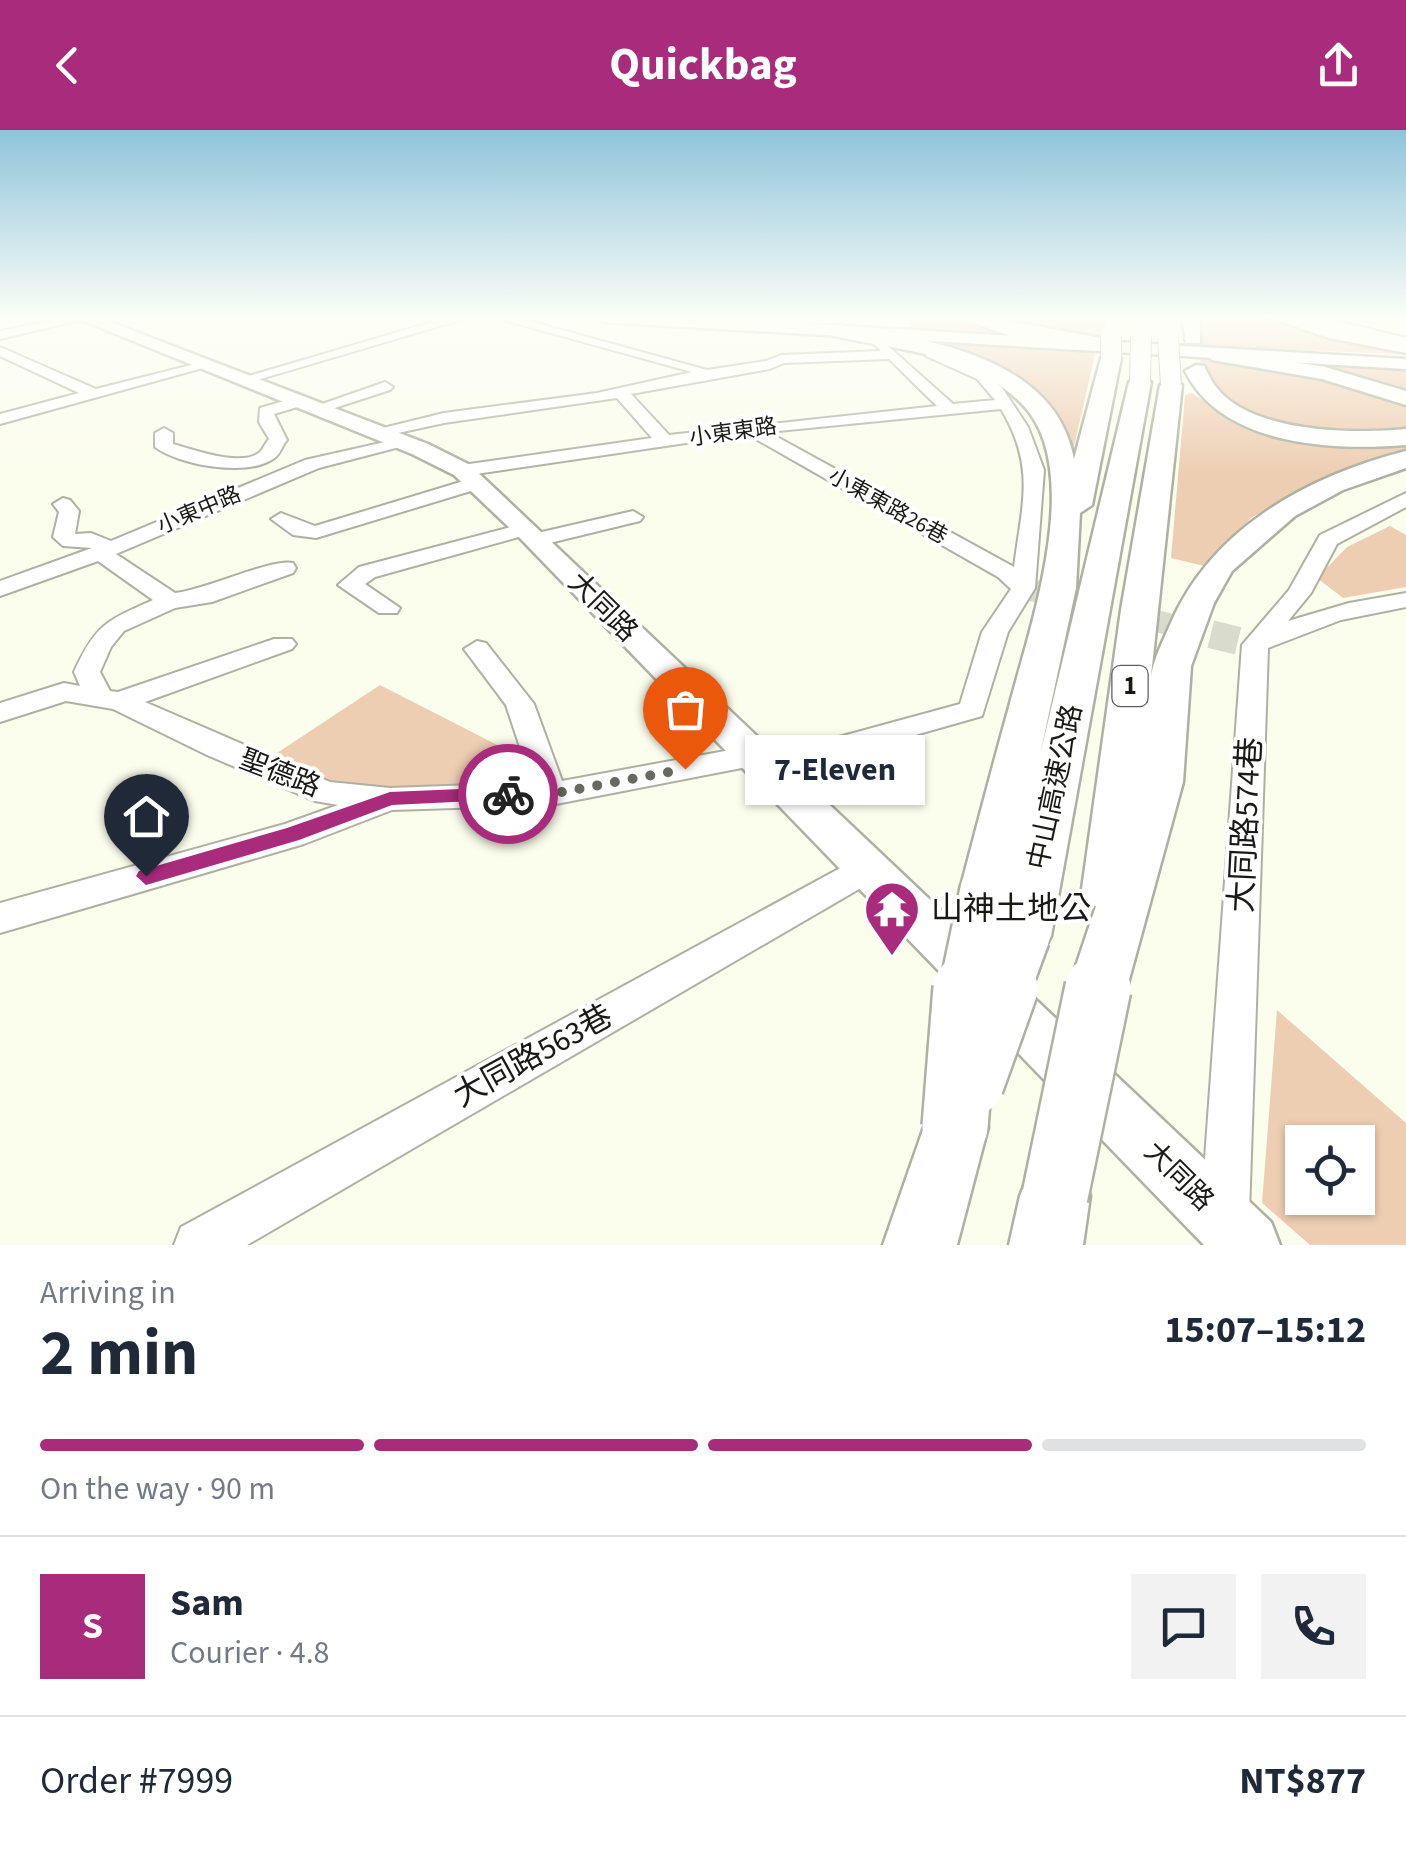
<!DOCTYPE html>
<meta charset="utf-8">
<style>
:root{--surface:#fff;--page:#f2f2f3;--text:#1f2937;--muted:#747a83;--line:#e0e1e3;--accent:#a92b7c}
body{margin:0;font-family:"Source Sans 3","Noto Sans TC",sans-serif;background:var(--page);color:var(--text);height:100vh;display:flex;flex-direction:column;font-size:38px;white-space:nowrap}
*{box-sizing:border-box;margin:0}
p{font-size:32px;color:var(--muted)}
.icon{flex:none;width:55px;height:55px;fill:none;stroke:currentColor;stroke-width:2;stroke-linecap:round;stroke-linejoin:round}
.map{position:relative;height:1115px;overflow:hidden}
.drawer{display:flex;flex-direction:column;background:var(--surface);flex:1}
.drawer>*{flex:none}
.buttons{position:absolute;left:1285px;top:995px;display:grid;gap:20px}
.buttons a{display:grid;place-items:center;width:90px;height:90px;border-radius:0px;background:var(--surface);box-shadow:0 2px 8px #0004;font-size:50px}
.pin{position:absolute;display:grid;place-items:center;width:85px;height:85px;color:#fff;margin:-102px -42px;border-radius:50% 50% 50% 0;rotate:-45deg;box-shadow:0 0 10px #0007}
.pin .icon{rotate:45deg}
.courier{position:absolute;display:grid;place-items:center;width:100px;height:100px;margin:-50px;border:8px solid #a92b7c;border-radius:50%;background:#fff;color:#222;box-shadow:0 2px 12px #0007}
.bubble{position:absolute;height:70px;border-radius:0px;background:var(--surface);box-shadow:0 2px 8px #0004;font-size:32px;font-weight:700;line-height:70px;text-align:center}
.head em{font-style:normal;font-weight:700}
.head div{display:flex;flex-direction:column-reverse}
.head{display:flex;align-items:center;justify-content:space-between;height:170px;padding:0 40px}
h1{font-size:65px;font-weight:700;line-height:75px}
.bar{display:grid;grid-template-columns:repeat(4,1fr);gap:15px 10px;align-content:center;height:120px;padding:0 40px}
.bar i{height:12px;border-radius:8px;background:var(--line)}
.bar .selected{background:var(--accent)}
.bar p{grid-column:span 4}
.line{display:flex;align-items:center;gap:25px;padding:0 40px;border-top:2px solid var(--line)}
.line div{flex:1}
.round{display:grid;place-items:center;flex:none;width:105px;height:105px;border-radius:0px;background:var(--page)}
header{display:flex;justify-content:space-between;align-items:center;height:130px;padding:0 40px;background:var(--accent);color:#fff;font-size:45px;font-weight:700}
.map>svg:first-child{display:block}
</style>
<header><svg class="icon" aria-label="back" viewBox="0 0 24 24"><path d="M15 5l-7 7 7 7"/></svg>Quickbag<svg class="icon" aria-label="share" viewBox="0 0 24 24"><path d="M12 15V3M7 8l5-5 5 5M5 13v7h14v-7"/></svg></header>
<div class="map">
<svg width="1406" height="1115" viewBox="0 0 1406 1115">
<rect width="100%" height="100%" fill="#fbfded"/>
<g fill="#eeceb3" fill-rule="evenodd">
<path d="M911 187H961L1035 207 920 200 910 198Z"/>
<path d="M978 187H1104L1106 198 1097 211Z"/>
<path d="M1200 187H1268L1339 207 1406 219V224L1202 217Z"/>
<path d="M909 209 1096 220 1072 325 1059 291 1040 266Z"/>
<path d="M1201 228 1325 245 1406 274V301C1361 307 1278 302 1237 281 1223 273 1210 253 1199 241Z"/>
<path d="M1286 232 1406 237V264L1340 242Z"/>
<path d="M1192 263C1248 304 1338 304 1406 313V322L1362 336 1252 387 1204 436 1171 428 1185 265Z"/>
<path d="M1390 396 1406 405V457L1343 468 1317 448 1347 417Z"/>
<path d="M380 555 515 624 480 660 416 661 331 654 277 623Z"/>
<path d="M1277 880 1406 993V1115H1310L1262 1073ZM1302 1012H1358V1068H1302Z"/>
</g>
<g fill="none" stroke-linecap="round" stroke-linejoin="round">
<path stroke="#d9dbcd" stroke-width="22" stroke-dasharray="22 11" stroke-linecap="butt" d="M1023 458 1180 497"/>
<path stroke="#d9dbcd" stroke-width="28" stroke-dasharray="28 14" stroke-linecap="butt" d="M1170 494 1255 515"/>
<g stroke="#aeb1a2" stroke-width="4">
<g id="minor">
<path d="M68 187 89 188 0 209V201Z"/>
<path d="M449 187H470L247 253 235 250Z"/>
<path d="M493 187H515L707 240 766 231 781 225 881 221 873 213 880 209 953 274 995 270 977 249 926 226V220H936L987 243 1003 259 1028 297 1044 340 1035 458 1008 502 982 586 817 633 752 636 551 675 392 680 304 714 0 803V773L285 694 338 675 315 671 207 625 113 579 66 571 0 592V573L64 553 80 556 74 542C96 494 106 491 153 470L98 431 0 466V451L92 418 63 416 53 407 59 382 53 374 63 368 70 370 79 381 75 404 91 403 111 411 305 330 407 307V315L319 338 116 424 175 463C205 460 272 428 293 433L296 438 293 443 212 472 175 478 124 501 111 517 100 542 110 561 118 562 274 509H292L296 514 292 519 145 572 330 652 390 658 532 653 506 575 464 519 477 511 486 513 534 574 562 651 752 616 817 613 960 574 982 502 1011 459 998 447 747 304 462 346 455 344V336L652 308 617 268 444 293 375 308V300L444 283 597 263 692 242ZM889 229 937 276 669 305 631 264 770 239 784 233ZM1001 279C1036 337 1022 374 1014 437L768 302Z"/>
<path d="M1299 187H1322L1406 208V216Z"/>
<path d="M0 217 96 259 203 232 210 236 0 294V284L79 263 0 226Z"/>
<path d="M385 252 393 257 390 260 316 284 308 279Z"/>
<path d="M298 267 306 272 304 275 274 284 287 310C281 317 281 324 273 329 246 347 179 335 155 317V303L164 298 173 303V314C192 319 242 338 260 322 264 318 265 313 269 309L259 292 260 278Z"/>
<path d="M477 347 487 353 484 357 316 408 293 405 271 389 281 383 315 396Z"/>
<path d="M1406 363V377L1337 414 1311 463 1288 491 1349 473 1406 463V477L1341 490 1268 518 1249 1084 1242 1101 1225 1108 1208 1101 1201 1084 1242 515 1289 460 1320 405Z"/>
<path d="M633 381 643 387 640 391 537 416 526 410 529 405Z"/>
<path d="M526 393 533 395 537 399 533 403 375 447 365 454 400 478 397 483H379L338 455 359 437Z"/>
<path d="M866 724 878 728 883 738 878 748 247 1115H174L181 1097Z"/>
</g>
</g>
<g stroke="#aeb1a2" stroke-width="5">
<g id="major">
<path d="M74 187H97L428 314 470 335 1271 1092 1280 1115H1204L517 405 454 345 412 324Z"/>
<path d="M595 187H691L1406 229V239L603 192Z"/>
</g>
</g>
<g stroke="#aeb1a2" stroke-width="5">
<g id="highway">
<path d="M741 187H849L840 192 744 197 735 192Z"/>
<path d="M958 187H987L1101 208 1111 214 1101 220 1010 206Z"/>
<path d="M1182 187H1200V213H1186Z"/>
<path d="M1268 187H1298L1406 211V223L1329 208Z"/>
<path d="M837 195C923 208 1055 225 1074 329L1101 228 1111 222 1121 228 1092 375 1080 383 1076 458 1040 625 1129 252 1140 245 1151 252 1051 806 1043 822 1024 829 1005 822 997 806 1004 775 986 781 968 775 960 760C976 699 992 638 1009 577 1029 499 1088 337 1020 272 968 221 897 221 830 205V197Z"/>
<path d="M1219 220 1325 237 1406 261V275L1322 249 1212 230 1209 226Z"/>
<path d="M1196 235 1204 236C1208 243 1211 251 1216 257 1251 303 1354 304 1406 299V315C1332 321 1222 316 1185 241Z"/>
<path d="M1171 248 1182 255 1151 546C1154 528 1163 511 1170 495 1211 398 1308 346 1406 321V338L1343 360 1295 386 1232 441 1214 473 1191 536 1183 652 1127 857 1118 875 1098 883 1078 875 1069 857 1096 776 1090 774 1082 759 1121 480 1160 255Z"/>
<path d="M955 964 978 974 988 997 957 1115H883L932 974Z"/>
<path d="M1055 1031 1080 1041 1090 1066 1083 1115H1009L1020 1066 1030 1041Z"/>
</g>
</g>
<use href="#minor" fill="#fff" fill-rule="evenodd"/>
<use href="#major" fill="#fff" fill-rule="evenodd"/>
<use href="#highway" fill="#fff" fill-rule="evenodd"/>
<g stroke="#aeb1a2" stroke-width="22" stroke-linecap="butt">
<g id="highway-bridge-far2">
<path d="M1111 205V228"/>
<path d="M1168 208 1171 255"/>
<path d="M1140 252 1141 206"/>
</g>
</g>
<g stroke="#aeb1a2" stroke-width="56" stroke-linecap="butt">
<g id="highway-bridge-far1">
<path d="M965 860 986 760"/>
<path d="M1004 860 1024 806"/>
</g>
</g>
<g stroke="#aeb1a2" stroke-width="70" stroke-linecap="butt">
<g id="highway-bridge">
<path d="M971 953 1005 858"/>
<path d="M955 997 966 858"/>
<path d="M1055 1066 1098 858"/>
</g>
</g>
<use href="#highway-bridge-far2" stroke="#fff" stroke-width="20"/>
<use href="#highway-bridge-far1" stroke="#fff" stroke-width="51"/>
<use href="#highway-bridge" stroke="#fff" stroke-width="65"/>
</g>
<linearGradient id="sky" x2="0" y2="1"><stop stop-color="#8fc4da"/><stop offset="0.55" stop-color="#fdfef7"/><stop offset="1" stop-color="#fdfef7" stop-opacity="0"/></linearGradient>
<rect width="1406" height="343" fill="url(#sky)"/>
<path fill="#a92b7c" d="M508 657 517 664 515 669 392 675 299 710 146 755 136 746 139 741 287 698 390 662Z"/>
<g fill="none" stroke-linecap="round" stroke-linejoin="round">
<path stroke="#686961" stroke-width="10" stroke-dasharray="0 18" d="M508 664H551L685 639"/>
</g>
<defs>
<g id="temple-pin" transform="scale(2.875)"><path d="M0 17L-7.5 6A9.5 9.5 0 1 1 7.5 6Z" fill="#a92b7c" stroke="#fff"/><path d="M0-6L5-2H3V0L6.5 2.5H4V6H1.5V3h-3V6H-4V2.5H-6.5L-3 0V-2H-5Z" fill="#fff"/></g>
</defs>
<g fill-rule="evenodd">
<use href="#temple-pin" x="892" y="779"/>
</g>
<g text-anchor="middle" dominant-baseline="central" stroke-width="8" stroke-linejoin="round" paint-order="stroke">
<g font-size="22" fill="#191a15" stroke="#fff">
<text transform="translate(733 302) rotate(-8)">小東東路</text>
<text transform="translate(888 376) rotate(29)">小東東路26巷</text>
<text transform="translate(199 380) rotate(-23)">小東中路</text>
</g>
<rect fill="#fff" stroke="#5e5f5b" stroke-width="2.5" x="1112.5" y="536" width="35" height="40" rx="8"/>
<g font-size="25" font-weight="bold" fill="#191a15">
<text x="1130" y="556">1</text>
</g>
<g font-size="28" fill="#191a15" stroke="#fff">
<text transform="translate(603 477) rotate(45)">大同路</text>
<text transform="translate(280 643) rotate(21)">聖德路</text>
<text transform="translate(1055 657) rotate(-78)">中山高速公路</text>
<text transform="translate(1179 1046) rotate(45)">大同路</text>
</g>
<g font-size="32" fill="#191a15" stroke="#fff">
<text transform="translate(1246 695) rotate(-87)">大同路574巷</text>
<text transform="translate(533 926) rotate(-29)">大同路563巷</text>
</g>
<g font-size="32" fill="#191a15" stroke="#fff" text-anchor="start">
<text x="931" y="779">山神土地公</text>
</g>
</g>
</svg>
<div class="buttons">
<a><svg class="icon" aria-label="locate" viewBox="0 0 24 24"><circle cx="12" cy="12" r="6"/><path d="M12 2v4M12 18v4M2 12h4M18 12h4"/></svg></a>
</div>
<div class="pin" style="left:685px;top:639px;background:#ea580c"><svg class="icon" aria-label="bag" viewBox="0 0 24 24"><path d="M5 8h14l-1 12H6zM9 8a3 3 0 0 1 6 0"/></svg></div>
<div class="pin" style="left:146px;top:746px;background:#1f2937"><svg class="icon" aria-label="home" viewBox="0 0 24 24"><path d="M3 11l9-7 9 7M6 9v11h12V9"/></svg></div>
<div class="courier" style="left:508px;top:664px"><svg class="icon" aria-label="bike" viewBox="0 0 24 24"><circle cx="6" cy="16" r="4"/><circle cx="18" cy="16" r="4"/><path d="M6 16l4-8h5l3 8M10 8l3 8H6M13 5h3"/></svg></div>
<div class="bubble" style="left:745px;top:605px;width:180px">7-Eleven</div>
</div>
<section class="drawer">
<div class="head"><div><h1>2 min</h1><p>Arriving in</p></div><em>15:07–15:12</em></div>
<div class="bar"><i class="selected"></i><i class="selected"></i><i class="selected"></i><i></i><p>On the way · 90 m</p></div>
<div class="line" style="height:180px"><b class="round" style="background:var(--accent);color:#fff">S</b><div><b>Sam</b><p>Courier · 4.8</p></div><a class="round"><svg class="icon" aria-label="chat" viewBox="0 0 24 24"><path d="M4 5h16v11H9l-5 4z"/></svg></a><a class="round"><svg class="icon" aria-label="phone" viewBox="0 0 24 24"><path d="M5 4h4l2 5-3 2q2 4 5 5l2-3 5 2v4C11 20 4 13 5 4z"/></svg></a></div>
<div class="line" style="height:130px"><div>Order #7999</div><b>NT$877</b></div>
</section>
